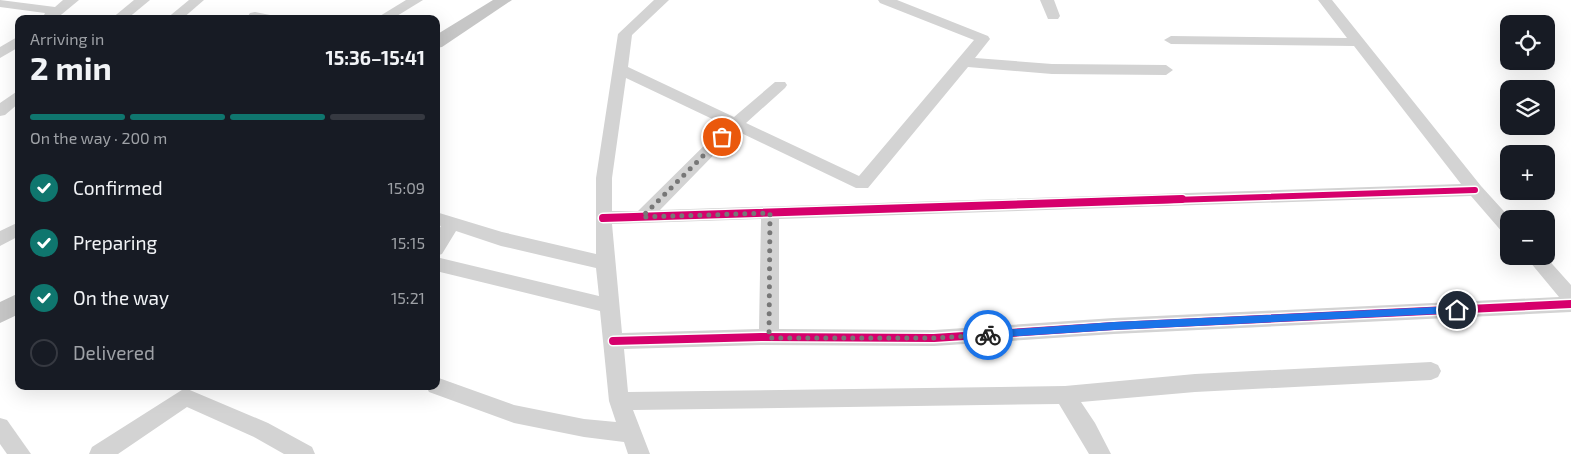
<!DOCTYPE html>
<meta charset="utf-8">
<style>
:root{--surface:#171b24;--page:#242831;--text:#f1f3f6;--muted:#9ea1a6;--line:#363941;--accent:#0f766e}
body{margin:0;font-family:"Exo 2",sans-serif;background:var(--page);color:var(--text);height:100vh;display:flex;flex-direction:column;font-size:19px;white-space:nowrap}
*{box-sizing:border-box;margin:0}
p{font-size:16px;color:var(--muted)}
.icon{flex:none;width:28px;height:28px;fill:none;stroke:currentColor;stroke-width:2;stroke-linecap:round;stroke-linejoin:round}
.map{position:relative;flex:1;overflow:hidden}
.drawer{position:absolute;left:15px;top:15px;width:425px;height:375px;display:flex;flex-direction:column;background:var(--surface);border-radius:10px;box-shadow:0 5px 20px #0002}
.drawer>*{flex:none}
.controls{position:absolute;left:1500px;top:15px;display:grid;gap:10px}
.controls a{display:grid;place-items:center;width:55px;height:55px;border-radius:10px;background:var(--surface);box-shadow:0 5px 20px #0002;font-size:25px}
.pin{position:absolute;display:grid;place-items:center;width:42px;height:42px;color:#fff;margin:-21px;border:2px solid #fff;border-radius:50%;box-shadow:0 1px 5px #0007}
.courier{position:absolute;display:grid;place-items:center;width:50px;height:50px;margin:-25px;border:4px solid #1a73e8;border-radius:50%;background:#fff;color:#222;box-shadow:0 1px 6px #0007}
.headline em{font-style:normal;font-weight:700}
.headline div{display:flex;flex-direction:column-reverse}
.headline{display:flex;align-items:center;justify-content:space-between;height:85px;padding:0 15px}
h1{font-size:32px;font-weight:700;line-height:38px}
.bar{display:grid;grid-template-columns:repeat(4,1fr);gap:8px 5px;align-content:center;height:60px;padding:0 15px}
.bar i{height:6px;border-radius:4px;background:var(--line)}
.bar .active{background:var(--accent)}
.bar p{grid-column:span 4}
ol{padding:0 15px;list-style:none}
li{display:flex;align-items:center;gap:15px;height:55px}
li p{margin-inline-start:auto}
li .icon{padding:5px;border-radius:50%;background:var(--accent);color:#fff;stroke-width:4}
li:last-child{color:var(--muted)}
li i{width:28px;height:28px;border:2px solid var(--line);border-radius:50%}
.map>svg:first-child{display:block}
</style>
<div class="map">
<svg width="1571" height="454" viewBox="0 0 1571 454">
<rect width="100%" height="100%" fill="#fff"/>
<g fill="none" stroke-linecap="round" stroke-linejoin="round">
<g fill="#d3d3d3" fill-rule="evenodd">
<path d="M0 0 55 7 63 0H79L56 19H42L45 13 0 7Z"/>
<path d="M134 0H150L127 19H111Z"/>
<path d="M189 0H204L182 19H166Z"/>
<path d="M406 0H423L392 19H375Z"/>
<path d="M654 0H669L632 35 628 67 734 117 775 82H785L787 85 785 88 746 123 859 176 974 40 880 3 878 0H897L988 36 990 39 975 58 1052 64 1166 65 1173 70 1166 75 1052 74 968 67 868 188H856L737 131 660 210 1461 184 1354 46 1171 44 1164 40 1171 36 1347 38 1318 0H1332L1481 186 1511 219H1509V234L1503 233 1471 196 779 219V329L934 330 1114 318 1559 297 1525 256H1545L1571 285V312L1114 334 934 346 761 345 624 349 628 392 1065 386 1195 374 1431 362 1438 365 1441 371 1438 377 1431 380 1195 392 1081 402 1095 423 1111 454H1089L1059 404 633 410 650 454H628L624 442 584 437 514 423 429 392 426 386H436V377L514 405 584 419 616 422 609 401 600 311 436 271V257L599 296 596 268 501 246 456 231 442 254 436 256V234L441 226 436 225V212L502 232 596 254V178L618 34ZM626 78 725 125 638 211H612V178ZM761 219 759 329 622 333 612 224Z"/>
<path d="M1040 0H1054L1060 16 1058 19H1048Z"/>
<path d="M255 12 275 16 277 19H250L248 16 250 13Z"/>
<path d="M19 36V47L0 58V47Z"/>
<path d="M19 90V103L5 115 0 116V103Z"/>
<path d="M19 222V236L0 246V231Z"/>
<path d="M185 388 268 423 312 447 315 454H284L254 437 187 407 118 454H89L92 447Z"/>
<path d="M0 418 7 420 31 454H7L0 444Z"/>
</g>
<g fill="#c6c6c6" fill-rule="evenodd">
<path d="M493 0H512L442 47 436 48V35Z"/>
<path d="M19 293V314L0 323V302Z"/>
</g>
<g stroke="#fff" stroke-width="9">
<path id="cycleway-far1" d="M1144 201 1475 190"/>
</g>
<g stroke="#fff" stroke-width="11">
<g id="cycleway">
<path d="M603 218 1182 199"/>
<path d="M613 341 761 337 934 338 1114 326 1571 304"/>
</g>
</g>
<use href="#cycleway-far1" stroke="#d6006c" stroke-width="6"/>
<use href="#cycleway" stroke="#d6006c" stroke-width="8"/>
</g>
<path fill="#1a73e8" d="M1457 306 1462 310 1457 313 1114 330 988 338 983 335 988 331 1114 322Z"/>
<g fill="none" stroke-linecap="round" stroke-linejoin="round">
<path stroke="#777" stroke-width="5" stroke-dasharray="0 9" d="M722 137 642 217 770 213 769 338H934L988 335"/>
</g>
</svg>
<div class="controls">
<a><svg class="icon" aria-label="locate" viewBox="0 0 24 24"><circle cx="12" cy="12" r="6"/><path d="M12 2v4M12 18v4M2 12h4M18 12h4"/></svg></a>
<a><svg class="icon" aria-label="layers" viewBox="0 0 24 24"><path d="M12 4l9 5-9 5-9-5zM3 14l9 5 9-5"/></svg></a>
<a>+</a>
<a>−</a>
</div>
<div class="pin" style="left:722px;top:137px;background:#ea580c"><svg class="icon" aria-label="bag" viewBox="0 0 24 24"><path d="M5 8h14l-1 12H6zM9 8a3 3 0 0 1 6 0"/></svg></div>
<div class="pin" style="left:1457px;top:310px;background:#1f2937"><svg class="icon" aria-label="home" viewBox="0 0 24 24"><path d="M3 11l9-7 9 7M6 9v11h12V9"/></svg></div>
<div class="courier" style="left:988px;top:335px"><svg class="icon" aria-label="bike" viewBox="0 0 24 24"><circle cx="6" cy="16" r="4"/><circle cx="18" cy="16" r="4"/><path d="M6 16l4-8h5l3 8M10 8l3 8H6M13 5h3"/></svg></div>
<section class="drawer">
<div class="headline"><div><h1>2 min</h1><p>Arriving in</p></div><em>15:36–15:41</em></div>
<div class="bar"><i class="active"></i><i class="active"></i><i class="active"></i><i></i><p>On the way · 200 m</p></div>
<ol>
<li><svg class="icon" aria-label="check" viewBox="0 0 24 24"><path d="M5 12l5 5 9-10"/></svg>Confirmed<p>15:09</p></li>
<li><svg class="icon" aria-label="check" viewBox="0 0 24 24"><path d="M5 12l5 5 9-10"/></svg>Preparing<p>15:15</p></li>
<li><svg class="icon" aria-label="check" viewBox="0 0 24 24"><path d="M5 12l5 5 9-10"/></svg>On the way<p>15:21</p></li>
<li><i></i>Delivered</li>
</ol>
</section>
</div>
